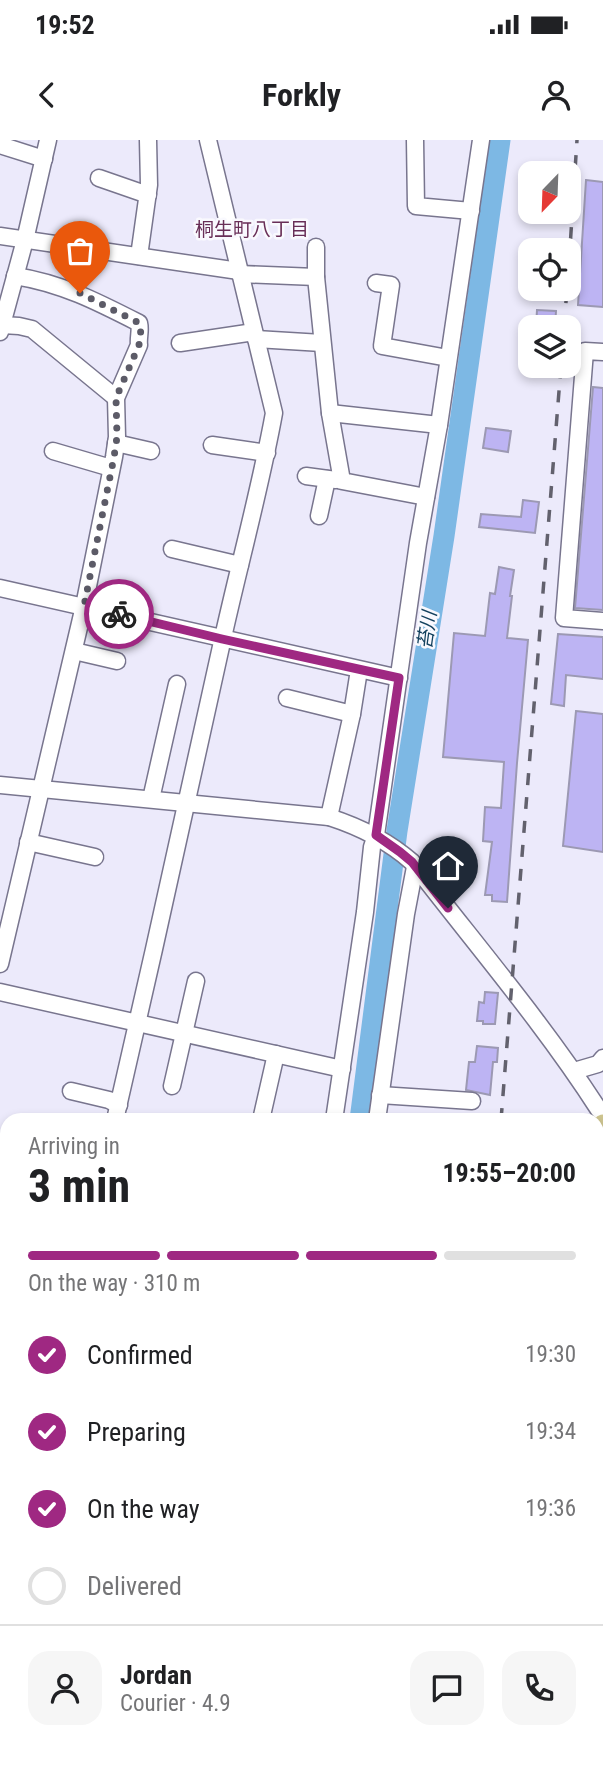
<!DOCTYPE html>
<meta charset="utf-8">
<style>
:root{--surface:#fff;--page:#f6f6f6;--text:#202124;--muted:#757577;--line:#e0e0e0;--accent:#9f2882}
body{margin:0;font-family:"Roboto Condensed","Noto Sans JP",sans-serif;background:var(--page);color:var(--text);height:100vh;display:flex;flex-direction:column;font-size:26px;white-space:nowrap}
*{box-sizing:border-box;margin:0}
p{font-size:23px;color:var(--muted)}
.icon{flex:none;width:38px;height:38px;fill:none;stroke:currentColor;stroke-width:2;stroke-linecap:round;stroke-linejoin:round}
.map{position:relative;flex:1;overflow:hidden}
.sheet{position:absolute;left:0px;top:973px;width:604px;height:653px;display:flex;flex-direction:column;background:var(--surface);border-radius:21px 21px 0 0;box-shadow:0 4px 10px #0003}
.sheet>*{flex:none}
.needle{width:46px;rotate:203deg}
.controls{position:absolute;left:518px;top:21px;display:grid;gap:14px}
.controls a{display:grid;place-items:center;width:63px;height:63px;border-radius:14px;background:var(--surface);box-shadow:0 4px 10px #0003;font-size:35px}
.pin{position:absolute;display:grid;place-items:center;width:60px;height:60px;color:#fff;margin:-72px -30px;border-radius:50% 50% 50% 0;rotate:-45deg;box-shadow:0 0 7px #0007}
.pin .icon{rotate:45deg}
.courier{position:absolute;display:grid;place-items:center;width:70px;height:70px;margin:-35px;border:5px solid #9f2882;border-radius:50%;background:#fff;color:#222;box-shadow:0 2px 9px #0007}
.headline em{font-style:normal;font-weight:700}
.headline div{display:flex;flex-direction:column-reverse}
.headline{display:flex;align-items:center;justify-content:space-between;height:119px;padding:0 28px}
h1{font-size:46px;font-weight:700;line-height:52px}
.bar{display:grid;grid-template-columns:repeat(4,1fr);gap:10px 7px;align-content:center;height:84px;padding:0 28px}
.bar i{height:9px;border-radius:5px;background:var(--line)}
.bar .active{background:var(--accent)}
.bar p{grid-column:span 4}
.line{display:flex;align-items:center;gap:18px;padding:0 28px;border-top:2px solid var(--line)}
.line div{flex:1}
.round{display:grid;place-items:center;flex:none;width:74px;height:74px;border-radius:21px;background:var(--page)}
ol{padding:0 28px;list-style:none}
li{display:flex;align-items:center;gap:21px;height:77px}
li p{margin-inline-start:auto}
li .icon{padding:7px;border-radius:50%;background:var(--accent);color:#fff;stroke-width:4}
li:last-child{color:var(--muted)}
li i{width:38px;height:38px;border:4px solid var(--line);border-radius:50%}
.status{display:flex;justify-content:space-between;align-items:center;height:49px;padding:0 35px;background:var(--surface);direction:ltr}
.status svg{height:19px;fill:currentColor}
header{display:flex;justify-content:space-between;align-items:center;height:91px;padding:0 28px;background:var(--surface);font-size:32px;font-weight:700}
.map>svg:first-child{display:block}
</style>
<div class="status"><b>19:52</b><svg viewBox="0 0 49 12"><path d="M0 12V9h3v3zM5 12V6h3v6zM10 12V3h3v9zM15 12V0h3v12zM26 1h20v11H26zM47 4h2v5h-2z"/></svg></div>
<header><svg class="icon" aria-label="back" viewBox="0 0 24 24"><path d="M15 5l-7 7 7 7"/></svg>Forkly<svg class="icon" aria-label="person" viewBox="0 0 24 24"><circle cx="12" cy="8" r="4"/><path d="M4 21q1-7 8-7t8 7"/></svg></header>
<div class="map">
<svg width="603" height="1625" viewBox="0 0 603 1625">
<rect width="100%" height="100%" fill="#eceafb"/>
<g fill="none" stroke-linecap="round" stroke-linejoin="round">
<path stroke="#7db8e4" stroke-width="21" d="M360 980 397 691 444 396 500 0"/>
</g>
<g fill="#bdb4f3" stroke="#9c99b3" stroke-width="2">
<path d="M586 40 603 42V167L578 165Z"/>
<path d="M537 170 556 171 555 187H536Z"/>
<path d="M593 247 603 248V470L575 468Z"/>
<path d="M486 288 511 291 508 312 483 308Z"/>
<path d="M523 360 539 362 535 393 479 387 481 374 521 377Z"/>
<path d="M499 427 514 430 510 456H512L507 498 528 500 517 623 507 762 492 761V755H485L492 702 483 701 485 667 501 668 504 622 443 617 454 493 485 496 490 453 495 454Z"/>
<path d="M558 494 603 497V539L566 535 564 566 551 564Z"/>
<path d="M576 571 603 574V712L563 706Z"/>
<path d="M485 852 498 853 495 884H483V881H477L479 862 484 863Z"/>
<path d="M477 906 498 908 497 922H493L490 955 466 950 469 922H475Z"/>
</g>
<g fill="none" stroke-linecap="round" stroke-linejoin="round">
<g stroke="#78758e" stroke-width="19">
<g id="minor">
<path d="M415 0 416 66 471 71"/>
<path d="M0 5 44 19"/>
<path d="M99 38 148 55"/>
<path d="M0 96 239 131"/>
<path d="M139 116 149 45 148 0"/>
<path d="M240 134 316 137 330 273 342 341 426 357"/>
<path d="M316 137V107"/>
<path d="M376 143 391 145 382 206 448 218"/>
<path d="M2 185 19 186 32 189 116 258"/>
<path d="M0 192 25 100 48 0"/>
<path d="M256 199 322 203"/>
<path d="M180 203 254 192"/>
<path d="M603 212 585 211 564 478 603 481"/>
<path d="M330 273 439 285"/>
<path d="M116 303 151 311"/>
<path d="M212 305 267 313"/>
<path d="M53 311 111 328"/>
<path d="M306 336 336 340"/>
<path d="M319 376 327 339"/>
<path d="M172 409 240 425"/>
<path d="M0 448 399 538"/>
<path d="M74 511 117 521"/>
<path d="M287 558 352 574"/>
<path d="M0 645 329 677C360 687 387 700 412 722 475 804 543 883 599 970L603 973"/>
<path d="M151 659 177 544"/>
<path d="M329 677 352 574 359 530"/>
<path d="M28 702 95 717"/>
<path d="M0 824 84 466 114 317 117 297 116 258 139 205C138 197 141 191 139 183 98 162 61 143 15 136"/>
<path d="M0 852 342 929"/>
<path d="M574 931 598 924 603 918"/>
<path d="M172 946 196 841"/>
<path d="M71 951 109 960 119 965"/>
<path d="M380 955 472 961"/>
<path d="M115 980C152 821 187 661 222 502 239 425 260 350 274 273L208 0"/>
<path d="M261 980 276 914"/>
<path d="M334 980 365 772 372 707 376 695 418 403 439 285 481 0"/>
<path d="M377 980 406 774 415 727"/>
<path d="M0 1061 7 1063"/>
<path d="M0 1276 7 1278"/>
<path d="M597 1502 603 1425"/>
<path d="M0 1602 5 1625"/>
<path d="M42 1625 50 1619"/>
<path d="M168 1625 172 1619"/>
<path d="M216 1625 220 1619"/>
<path d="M364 1625V1619"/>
<path d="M586 1625 587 1619"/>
</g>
</g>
<g stroke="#766c36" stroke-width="23">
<g id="major">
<path d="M597 994 603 984"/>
<path d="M193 1625 197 1619"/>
</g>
</g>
<use href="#minor" stroke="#fff" stroke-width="16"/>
<use href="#major" stroke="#cec590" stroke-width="19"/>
<g stroke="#62616d" stroke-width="3.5" stroke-dasharray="12 12" stroke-linecap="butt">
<path d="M569 123 577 0"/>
<path d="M564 187 567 149"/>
<path d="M501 980 561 226"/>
<path d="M451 1625V1619"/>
</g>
</g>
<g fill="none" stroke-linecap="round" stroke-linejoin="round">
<path stroke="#5c5b67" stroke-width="7" stroke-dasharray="0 12.6" d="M80 153 139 183 141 189 139 205 116 258 117 297 114 317 84 466 119 474"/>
<path stroke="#9f2882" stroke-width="9" d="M119 474 222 499 399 538 376 695 400 712 412 722 448 768"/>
</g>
<g text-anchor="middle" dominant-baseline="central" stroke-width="5" stroke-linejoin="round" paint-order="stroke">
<g font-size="19" fill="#682e57" stroke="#f9f9fe">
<text x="252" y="89">桐生町八丁目</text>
</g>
<g font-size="19" font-style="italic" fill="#13415e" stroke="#f9f9fe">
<text transform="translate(427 490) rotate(-82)">苔川</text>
</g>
</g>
</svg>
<div class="controls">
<a><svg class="needle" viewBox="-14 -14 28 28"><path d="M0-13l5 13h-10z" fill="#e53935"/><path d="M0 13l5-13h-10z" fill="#757577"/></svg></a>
<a><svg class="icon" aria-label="locate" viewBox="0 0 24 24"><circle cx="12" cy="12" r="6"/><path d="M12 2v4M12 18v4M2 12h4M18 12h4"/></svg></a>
<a><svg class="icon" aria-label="layers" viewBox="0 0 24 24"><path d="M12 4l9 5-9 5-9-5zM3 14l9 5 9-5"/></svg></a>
</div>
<div class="pin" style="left:80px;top:153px;background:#ea580c"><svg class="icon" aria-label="bag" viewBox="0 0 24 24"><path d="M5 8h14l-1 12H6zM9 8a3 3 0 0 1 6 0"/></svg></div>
<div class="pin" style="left:448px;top:768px;background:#1f2937"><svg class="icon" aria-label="home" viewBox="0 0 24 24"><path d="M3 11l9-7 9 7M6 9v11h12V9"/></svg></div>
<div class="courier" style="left:119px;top:474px"><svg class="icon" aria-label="bike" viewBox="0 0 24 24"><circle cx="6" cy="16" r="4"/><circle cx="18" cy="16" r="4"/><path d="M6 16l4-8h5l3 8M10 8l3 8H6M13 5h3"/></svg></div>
<section class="sheet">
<div class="headline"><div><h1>3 min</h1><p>Arriving in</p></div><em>19:55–20:00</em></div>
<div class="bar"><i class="active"></i><i class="active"></i><i class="active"></i><i></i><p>On the way · 310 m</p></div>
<ol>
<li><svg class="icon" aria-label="check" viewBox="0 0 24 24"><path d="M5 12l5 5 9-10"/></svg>Confirmed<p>19:30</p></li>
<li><svg class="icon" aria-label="check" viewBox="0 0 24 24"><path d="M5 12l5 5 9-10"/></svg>Preparing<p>19:34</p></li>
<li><svg class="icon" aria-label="check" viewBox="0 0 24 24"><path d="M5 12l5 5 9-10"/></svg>On the way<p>19:36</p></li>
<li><i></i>Delivered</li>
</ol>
<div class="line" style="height:126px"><a class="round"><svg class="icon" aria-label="person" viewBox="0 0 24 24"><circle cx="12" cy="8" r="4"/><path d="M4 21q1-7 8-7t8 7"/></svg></a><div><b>Jordan</b><p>Courier · 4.9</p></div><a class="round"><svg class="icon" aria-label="chat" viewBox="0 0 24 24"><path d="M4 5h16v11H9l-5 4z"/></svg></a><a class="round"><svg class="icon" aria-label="phone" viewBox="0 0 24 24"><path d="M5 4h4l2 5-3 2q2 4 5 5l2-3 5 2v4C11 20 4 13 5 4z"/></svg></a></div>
</section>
</div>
